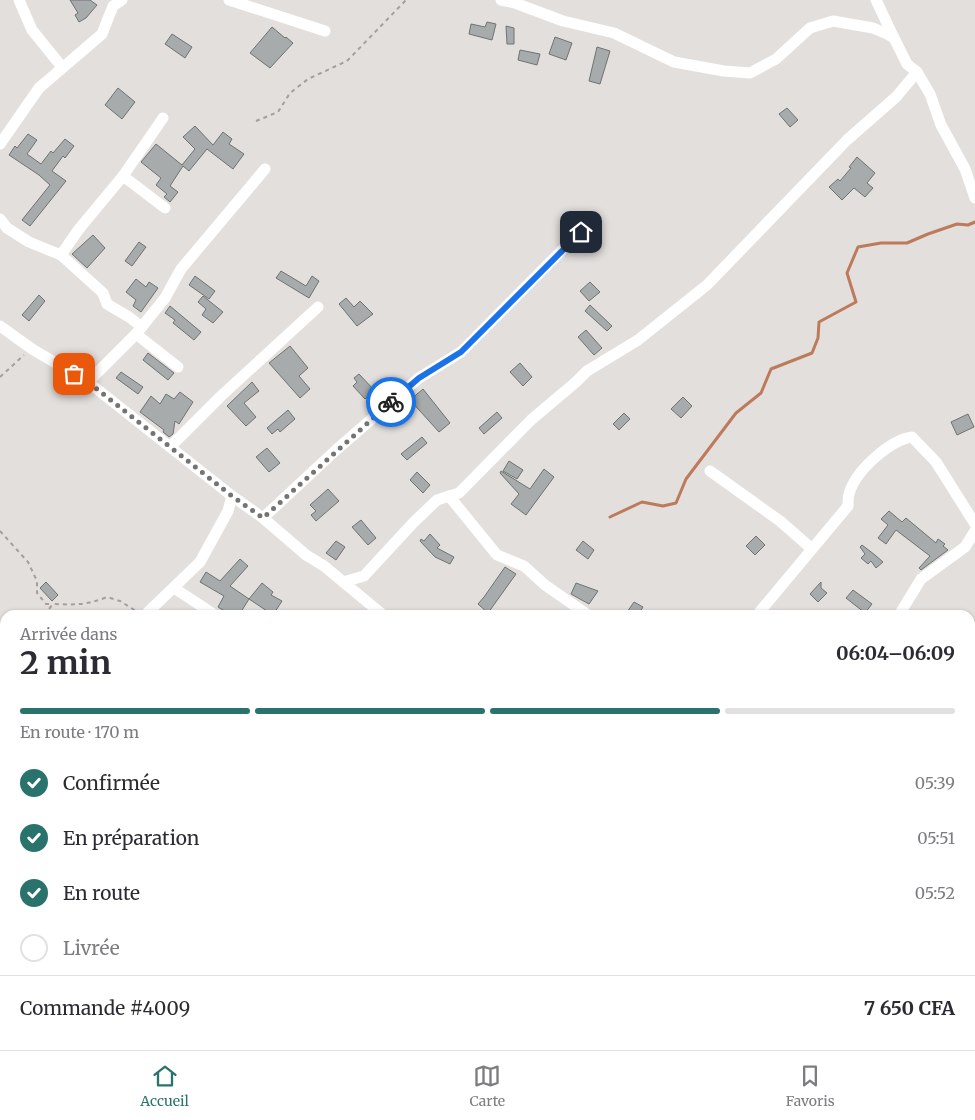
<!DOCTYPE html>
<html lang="fr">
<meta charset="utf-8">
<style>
:root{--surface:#fff;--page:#f7f7f7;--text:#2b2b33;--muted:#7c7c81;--line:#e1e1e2;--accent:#2a736d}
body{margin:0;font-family:Merriweather,serif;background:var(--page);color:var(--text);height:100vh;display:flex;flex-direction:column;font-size:19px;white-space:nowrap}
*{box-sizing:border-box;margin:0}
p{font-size:16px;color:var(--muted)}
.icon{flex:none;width:28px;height:28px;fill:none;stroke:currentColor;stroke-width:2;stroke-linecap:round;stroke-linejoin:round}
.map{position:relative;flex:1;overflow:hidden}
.details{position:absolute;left:0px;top:610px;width:975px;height:440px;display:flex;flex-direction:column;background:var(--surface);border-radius:15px 15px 0 0;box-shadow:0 1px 4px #0004}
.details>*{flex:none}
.pin{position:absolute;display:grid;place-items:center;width:42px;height:42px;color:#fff;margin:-21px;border-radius:10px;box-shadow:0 2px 8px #0006}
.courier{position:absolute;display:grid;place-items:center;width:50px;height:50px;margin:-25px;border:4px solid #1a73e8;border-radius:50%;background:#fff;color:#222;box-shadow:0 1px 6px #0007}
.overview em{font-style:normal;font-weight:700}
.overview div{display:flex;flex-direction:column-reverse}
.overview{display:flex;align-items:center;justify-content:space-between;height:85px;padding:0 20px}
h1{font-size:32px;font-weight:700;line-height:38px}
.bar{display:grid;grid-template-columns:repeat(4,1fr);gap:8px 5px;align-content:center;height:60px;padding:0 20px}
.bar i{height:6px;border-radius:4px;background:var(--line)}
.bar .on{background:var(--accent)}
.bar p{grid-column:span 4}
.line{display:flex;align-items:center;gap:12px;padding:0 20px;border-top:1px solid var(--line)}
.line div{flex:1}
ol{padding:0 20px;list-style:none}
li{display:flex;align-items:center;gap:15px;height:55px}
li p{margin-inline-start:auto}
li .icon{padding:5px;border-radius:50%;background:var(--accent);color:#fff;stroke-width:4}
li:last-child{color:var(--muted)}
li i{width:28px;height:28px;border:2px solid var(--line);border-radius:50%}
.tab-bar{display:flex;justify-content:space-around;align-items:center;height:70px;border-top:1px solid var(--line);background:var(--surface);font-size:14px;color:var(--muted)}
.tab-bar a{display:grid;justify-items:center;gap:2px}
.tab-bar .on{color:var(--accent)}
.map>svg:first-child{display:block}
</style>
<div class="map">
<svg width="975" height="1050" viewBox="0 0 975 1050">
<rect width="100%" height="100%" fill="#e3dfdd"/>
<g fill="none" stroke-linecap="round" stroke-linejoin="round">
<g stroke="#bc7b5b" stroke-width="3">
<path d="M610 517 642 502 663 506 676 503 686 479 736 413 761 393 771 369 812 353 818 338 819 322 856 302 847 273 858 247 881 243H907L928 234 957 224 968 225 975 222"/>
<path d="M536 1045 538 1050"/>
</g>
</g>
<g fill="#a7abab" stroke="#6f7373">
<path d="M70 0H90L97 5 86 18 79 22 75 15 78 13Z"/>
<path d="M487 22 496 24 492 40 469 34 471 24 485 27Z"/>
<path d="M506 26 514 28V44H507Z"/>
<path d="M272 27 285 38 286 37 293 43 270 68 250 53Z"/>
<path d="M172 34 192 47 185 58 165 44Z"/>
<path d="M555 37 572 43 566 60 549 54Z"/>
<path d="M597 47 610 51 600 84 589 81Z"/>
<path d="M520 50 540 54 537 65 518 60Z"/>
<path d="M118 88 135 102 122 119 105 105Z"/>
<path d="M787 108 798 120 790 127 779 114Z"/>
<path d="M195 126 213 145 223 132 232 139 229 144 244 154 233 169 207 149 189 171 183 166 170 186 178 192 170 202 164 197 167 194 156 185 161 178 141 162 156 144 182 165 195 149 183 137Z"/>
<path d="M28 134 37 140 27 154 41 164 51 151 53 153 65 139 74 146 65 158 63 156 52 171 66 181 30 226 22 220 50 185 39 175 9 155 15 146 17 148Z"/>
<path d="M857 157 875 173 867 183 873 188 865 197 854 188 842 200 829 187 838 179 840 181 851 168 849 167Z"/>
<path d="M93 235 105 248 87 268 72 254Z"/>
<path d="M139 242 146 247 132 266 125 261Z"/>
<path d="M281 271 306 286 312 276 319 281 309 298 276 278Z"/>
<path d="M195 276 215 291 209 299 189 285Z"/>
<path d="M136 279 146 287 149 282 158 288 141 312 133 306 136 300 126 292Z"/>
<path d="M590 282 600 292 589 301 580 291Z"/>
<path d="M39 295 45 301 29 321 22 315Z"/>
<path d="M203 296 223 312 213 323 202 315 206 309 198 302Z"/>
<path d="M346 298 354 307 360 301 373 314 357 326 339 304Z"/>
<path d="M590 305 612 326 607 331 585 311Z"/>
<path d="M170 306 201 332 194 340 173 323 175 320 165 313Z"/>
<path d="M586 330 602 348 594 355 578 337Z"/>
<path d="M290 346 308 368 299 376 310 389 300 398 269 363Z"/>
<path d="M148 353 174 373 168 380 143 360Z"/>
<path d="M520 363 532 377 523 386 510 372Z"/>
<path d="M121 372 143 387 138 394 116 378Z"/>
<path d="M359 374 375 391 365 399 353 386 357 382 354 378Z"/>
<path d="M252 382 259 391 244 403 256 417 246 426 227 406Z"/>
<path d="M423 389 450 423 439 432 410 400Z"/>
<path d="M180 392 193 402 179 424 175 421 173 434 169 437 163 432 164 430 140 412 151 396 160 404 166 394 174 399Z"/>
<path d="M683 397 692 406 681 418 671 409Z"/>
<path d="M288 410 295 419 280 432 278 429 272 434 267 428Z"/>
<path d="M497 412 502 418 484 434 479 428Z"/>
<path d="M624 413 630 419 619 430 613 424Z"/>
<path d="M968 414 974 427 957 435 951 422Z"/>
<path d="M422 437 427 443 407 460 401 454Z"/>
<path d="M267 448 280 463 269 472 256 457Z"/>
<path d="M509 461 523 470 517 479 503 471Z"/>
<path d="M544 469 554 477 526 515 511 504 519 494 500 473 501 471 530 489Z"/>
<path d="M417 472 430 485 423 493 410 480Z"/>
<path d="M328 489 339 501 316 521 311 515 316 511 310 505Z"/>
<path d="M889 511 902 522 906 518 936 543 938 539 945 544 943 546 948 550 921 570 919 568 930 556 896 530 886 544 878 538 888 525 881 519Z"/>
<path d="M361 520 376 538 368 545 352 527Z"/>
<path d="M430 534 440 545 437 548 454 557 450 564 435 557 420 541 421 539 424 541Z"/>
<path d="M756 536 765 545 755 555 746 546Z"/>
<path d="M336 541 345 547 336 560 326 553Z"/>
<path d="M583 541 594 550 588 559 576 550Z"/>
<path d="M862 545 875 555 883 562 876 568 871 561 868 564 861 558 865 554 860 547Z"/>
<path d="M240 559 248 566 230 586 249 599 239 615H231L218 607 224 596 200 582 206 572 220 581Z"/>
<path d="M505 567 516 574 488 613 478 604 484 597Z"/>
<path d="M46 582 58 595 52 601 40 588Z"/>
<path d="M821 582V588L827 593 818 602 810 594Z"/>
<path d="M262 583 273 592 271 595 282 601 273 615 249 599Z"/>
<path d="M576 583 598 591 589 604 571 594Z"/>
<path d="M853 590 872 604 865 613 846 598Z"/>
<path d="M634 602 643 607 638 615H625Z"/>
</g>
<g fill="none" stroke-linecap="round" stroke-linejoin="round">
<g stroke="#a29f9d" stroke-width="2" stroke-dasharray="4 4" stroke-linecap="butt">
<path d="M256 121 278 112 290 93 308 79 347 61 406 0"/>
<path d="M0 377 24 355"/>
<path d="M0 531 28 562 37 581V593L46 604H52"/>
<path d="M44 615 53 604C75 605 87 605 107 597L120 601 136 611"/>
<path d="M0 671 5 665"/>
<path d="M970 769 975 772"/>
<path d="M768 1045 774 1050"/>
</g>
<g stroke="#fff" stroke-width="11">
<path d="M19 0 32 30 62 67"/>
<path d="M229 0 325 31"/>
<path d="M501 0 515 3 563 21 614 33 674 62 724 71 750 73 776 59 810 28 833 21 873 28 887 34 894 38 907 64 917 72 930 94 941 125 965 169 975 198"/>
<path d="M876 0 894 38"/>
<path d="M0 144 39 88 102 34 113 6 122 0"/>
<path d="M123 176 165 208"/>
<path d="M0 219 7 228 29 242 61 255 103 293 107 304 129 317 142 327"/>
<path d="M61 255 79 229 123 176 163 118"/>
<path d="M0 326 32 349 88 382 232 496 263 518 306 555 324 566 383 615"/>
<path d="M136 334 178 367"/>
<path d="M88 382 136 334 165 298 181 269 265 169"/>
<path d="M170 447 221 396 318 307"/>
<path d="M710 471 780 521 812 549"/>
<path d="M449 496 497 555 524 566 545 585 588 615"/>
<path d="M263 518 336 450 419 378 461 352 581 231"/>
<path d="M343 582 364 576 413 523 437 500 459 493 531 420 576 382 587 371 638 340 707 285 847 140 896 97 917 72"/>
<path d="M174 588 215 615"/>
<path d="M145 615 200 562 228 511 232 496"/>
<path d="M757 615 848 506C848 502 848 497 849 494 855 471 890 440 912 437L936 462 975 524"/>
<path d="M899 615 921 579 965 547 975 531"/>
<path d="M0 736 5 732"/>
<path d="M970 794 975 792"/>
<path d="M0 909 5 902"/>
<path d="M970 946 975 941"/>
<path d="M191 1045 198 1050"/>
<path d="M956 1045 962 1050"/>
<path d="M0 1047 4 1050"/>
<path d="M157 1050 162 1045"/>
<path d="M293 1050 297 1045"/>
<path d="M648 1050 653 1045"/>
</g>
</g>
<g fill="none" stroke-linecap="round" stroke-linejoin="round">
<path stroke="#767472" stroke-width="5" stroke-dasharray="0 9" d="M74 374 88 382 232 496 263 518 391 402"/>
<path stroke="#1a73e8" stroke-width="6" d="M391 402 419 378 461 352 581 232"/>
</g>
</svg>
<div class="pin" style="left:74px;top:374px;background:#ea580c"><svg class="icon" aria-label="bag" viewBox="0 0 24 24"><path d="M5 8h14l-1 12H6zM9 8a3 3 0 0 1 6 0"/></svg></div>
<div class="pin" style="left:581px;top:232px;background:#1f2937"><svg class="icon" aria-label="home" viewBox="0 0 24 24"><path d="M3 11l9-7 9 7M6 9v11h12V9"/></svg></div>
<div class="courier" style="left:391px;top:402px"><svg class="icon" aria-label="bike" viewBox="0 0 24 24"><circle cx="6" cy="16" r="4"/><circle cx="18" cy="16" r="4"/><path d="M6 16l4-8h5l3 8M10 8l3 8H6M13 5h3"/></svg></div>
<section class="details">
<div class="overview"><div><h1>2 min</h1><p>Arrivée dans</p></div><em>06:04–06:09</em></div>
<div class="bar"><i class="on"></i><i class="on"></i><i class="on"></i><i></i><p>En route · 170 m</p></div>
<ol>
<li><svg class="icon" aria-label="check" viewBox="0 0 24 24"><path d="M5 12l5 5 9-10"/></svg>Confirmée<p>05:39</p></li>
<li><svg class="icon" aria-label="check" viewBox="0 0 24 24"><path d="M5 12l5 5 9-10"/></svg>En préparation<p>05:51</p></li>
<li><svg class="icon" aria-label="check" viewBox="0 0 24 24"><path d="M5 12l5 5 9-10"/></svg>En route<p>05:52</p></li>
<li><i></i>Livrée</li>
</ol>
<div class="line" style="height:65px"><div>Commande #4009</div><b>7 650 CFA</b></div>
</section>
</div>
<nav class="tab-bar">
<a class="on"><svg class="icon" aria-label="home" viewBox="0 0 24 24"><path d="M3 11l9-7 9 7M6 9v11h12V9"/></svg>Accueil</a>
<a><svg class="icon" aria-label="map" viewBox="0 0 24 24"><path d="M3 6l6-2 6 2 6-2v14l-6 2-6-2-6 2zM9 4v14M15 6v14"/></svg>Carte</a>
<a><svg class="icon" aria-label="saved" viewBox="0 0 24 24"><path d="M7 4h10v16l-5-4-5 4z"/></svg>Favoris</a>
</nav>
